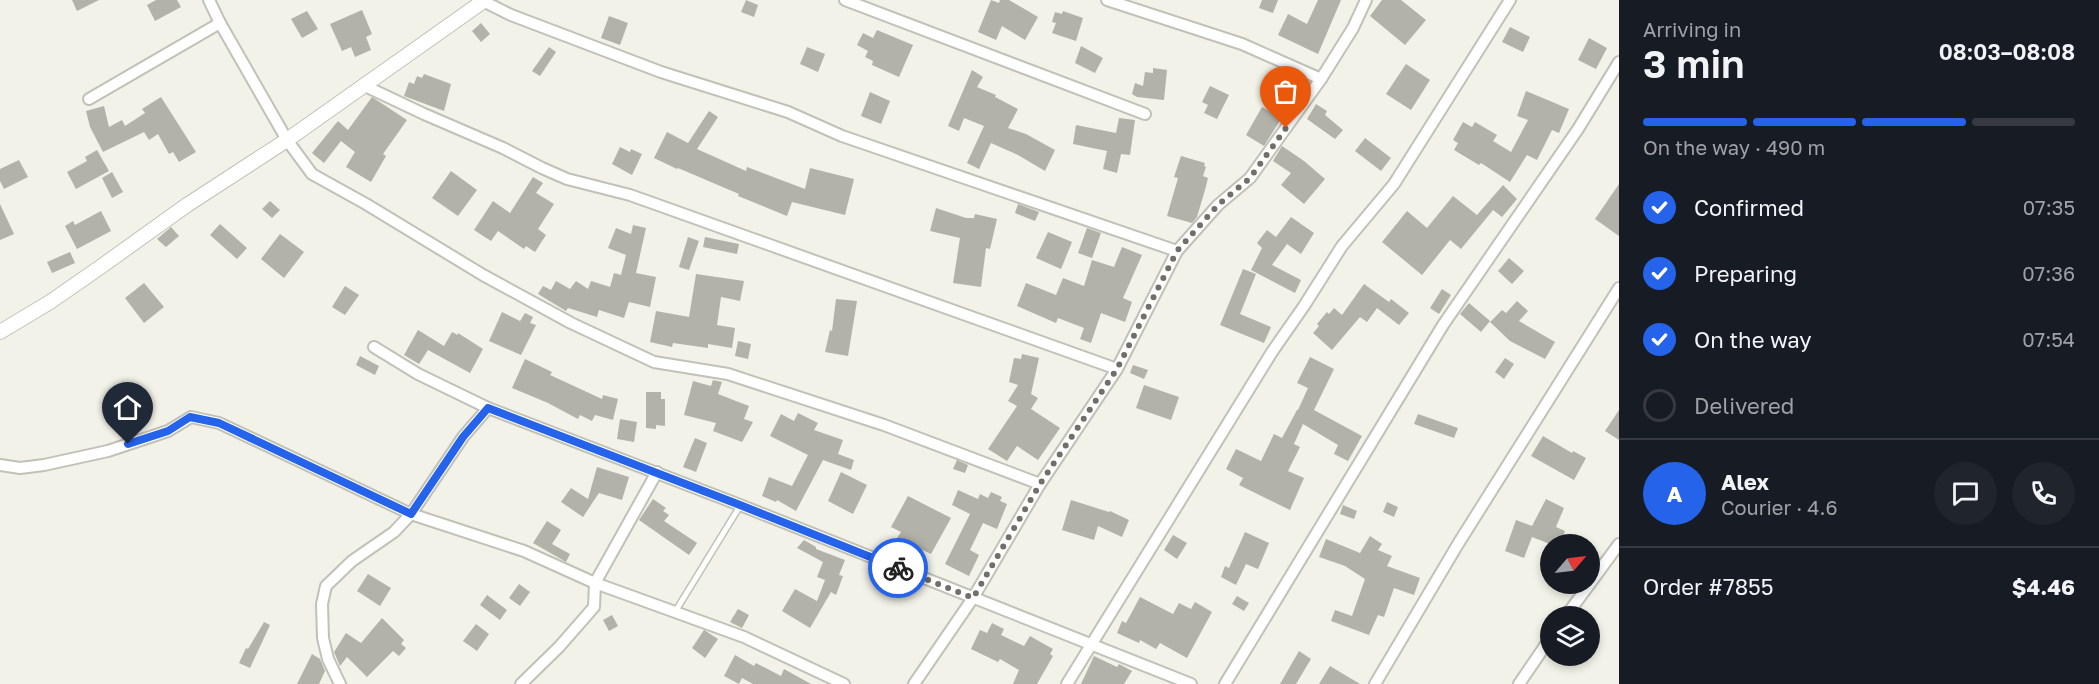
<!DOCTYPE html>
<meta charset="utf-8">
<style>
:root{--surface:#171b24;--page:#20242c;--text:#f1f3f6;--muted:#9ea1a6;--line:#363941;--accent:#2563eb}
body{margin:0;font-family:"Golos Text",sans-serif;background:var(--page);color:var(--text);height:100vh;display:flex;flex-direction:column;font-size:22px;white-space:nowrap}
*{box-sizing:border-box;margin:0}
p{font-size:20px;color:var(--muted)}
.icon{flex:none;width:33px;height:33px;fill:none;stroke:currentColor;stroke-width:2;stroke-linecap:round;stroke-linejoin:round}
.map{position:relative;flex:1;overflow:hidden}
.drawer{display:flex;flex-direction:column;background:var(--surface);width:480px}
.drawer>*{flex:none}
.needle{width:39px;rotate:62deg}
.buttons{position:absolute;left:1540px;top:534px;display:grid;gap:12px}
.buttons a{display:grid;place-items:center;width:60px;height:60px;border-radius:50%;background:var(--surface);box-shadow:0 3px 9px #0003;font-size:30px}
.pin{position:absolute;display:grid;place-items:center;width:51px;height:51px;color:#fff;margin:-62px -26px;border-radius:50% 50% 50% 0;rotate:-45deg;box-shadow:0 0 6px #0007}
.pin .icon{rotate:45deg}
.courier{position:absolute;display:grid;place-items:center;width:60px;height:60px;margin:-30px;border:4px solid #2563eb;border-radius:50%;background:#fff;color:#222;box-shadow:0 2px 8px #0007}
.headline em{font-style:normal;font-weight:600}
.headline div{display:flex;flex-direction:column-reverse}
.headline{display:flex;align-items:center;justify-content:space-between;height:102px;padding:0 24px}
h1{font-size:39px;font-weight:600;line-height:45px}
.bar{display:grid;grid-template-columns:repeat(4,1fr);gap:9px 6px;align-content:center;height:72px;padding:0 24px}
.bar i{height:8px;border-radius:4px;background:var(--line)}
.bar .current{background:var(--accent)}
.bar p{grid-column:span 4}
.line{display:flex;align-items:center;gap:15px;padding:0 24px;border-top:2px solid var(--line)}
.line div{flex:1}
.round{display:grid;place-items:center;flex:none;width:63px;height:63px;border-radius:32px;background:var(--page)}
ol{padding:0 24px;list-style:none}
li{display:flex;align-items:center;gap:18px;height:66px}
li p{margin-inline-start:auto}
li .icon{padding:6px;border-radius:50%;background:var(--accent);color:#fff;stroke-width:4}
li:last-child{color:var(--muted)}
li i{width:33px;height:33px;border:3px solid var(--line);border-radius:50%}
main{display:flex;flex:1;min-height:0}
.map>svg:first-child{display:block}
</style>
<main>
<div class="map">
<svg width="1619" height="684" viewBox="0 0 1619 684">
<rect width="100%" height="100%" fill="#f3f2e8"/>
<g fill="#b2b2a9">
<path d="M72 0H99L77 11Z"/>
<path d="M156 0H177L181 7 155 21 147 5Z"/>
<path d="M746 0 758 5 754 17 741 12Z"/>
<path d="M991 0 999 3 1000 0H1009L1038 17 1025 40 1002 26 996 40 978 32Z"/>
<path d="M1262 0H1278L1273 13 1259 8Z"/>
<path d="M1318 0H1341L1318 54 1278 35 1288 14 1307 24Z"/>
<path d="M1382 0H1401L1426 20 1405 45 1370 16Z"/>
<path d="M362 10 372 34 366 37 371 50 355 57 351 47 342 51 330 24Z"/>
<path d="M307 11 318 29 302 38 291 19Z"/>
<path d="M1063 11 1083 18 1076 41 1052 33 1056 23 1052 22 1055 12 1062 14Z"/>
<path d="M609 16 628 23 620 45 601 38Z"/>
<path d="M481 23 490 34 481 42 472 31Z"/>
<path d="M1510 27 1530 37 1523 52 1502 42Z"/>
<path d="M877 30 913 45 899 77 872 65 873 61 865 57 868 51 857 45 863 33 873 38Z"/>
<path d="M1589 38 1607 48 1596 69 1578 60Z"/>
<path d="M1081 46 1103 58 1095 73 1075 63Z"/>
<path d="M549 47 556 52 540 76 532 71Z"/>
<path d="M807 47 825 54 818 72 800 64Z"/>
<path d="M1406 64 1430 80 1411 110 1386 94Z"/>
<path d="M1153 68 1167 70 1164 100 1137 97 1132 94 1135 83 1143 86 1145 72 1153 73Z"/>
<path d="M972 70 983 77 977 87 996 95 995 97 1018 109 1008 128 1026 134 1055 150 1045 171 1018 155 991 143 979 169 967 163 984 126 964 118 959 131 948 126Z"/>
<path d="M424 74 451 84 444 111 404 96 409 82 414 84 417 76 422 78Z"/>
<path d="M1293 79 1302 83 1279 117 1281 119 1264 146 1246 135 1262 107 1271 112Z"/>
<path d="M1210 86 1229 95 1217 119 1204 113 1208 105 1202 102Z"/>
<path d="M1526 91 1569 109 1559 133 1552 130 1537 160 1527 155 1510 182 1481 163 1479 165 1454 150 1458 143 1453 140 1463 122 1472 127 1475 122 1497 135 1493 141 1511 152 1528 120 1517 116Z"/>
<path d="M870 92 890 101 881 124 861 116Z"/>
<path d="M161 97 196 152 179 162 173 152 169 154 158 134 149 140 144 132 103 152 90 127 86 111 104 106 109 127 122 120 125 126 145 113 142 109Z"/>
<path d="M372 97 407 120 383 154 386 156 371 182 346 167 355 152 341 141 324 163 312 153 338 121 348 130Z"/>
<path d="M1316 104 1327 111 1325 115 1343 130 1335 139 1307 119Z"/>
<path d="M709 111 718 117 697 149 746 171 747 167 805 189 810 168 854 179 845 215 792 202 787 216 738 196 739 194 678 168 677 169 654 158 667 132 688 143Z"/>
<path d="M1119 118 1135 120 1130 155 1121 154 1117 173 1103 169 1107 151 1073 144 1076 125 1116 133Z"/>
<path d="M1365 138 1391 158 1381 171 1355 151Z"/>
<path d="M1282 146 1304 161 1325 179 1304 204 1281 185 1291 173 1273 161Z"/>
<path d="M620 147 630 152 631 149 642 154 632 175 612 164Z"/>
<path d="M97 150 109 171 76 189 67 172 87 161 85 157Z"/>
<path d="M1181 156 1205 163 1204 166 1206 167 1203 176 1208 178 1205 190 1197 217 1192 223 1167 216 1178 178 1174 177Z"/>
<path d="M19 160 28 177 4 189 0 181V169Z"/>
<path d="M451 171 477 190 458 216 432 198Z"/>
<path d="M112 172 123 192 112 198 102 178Z"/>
<path d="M533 177 543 183 536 193 554 204 538 229 546 235 535 252 526 246 524 249 498 231 491 241 474 230 493 201 510 213Z"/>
<path d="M1619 184V236L1595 219Z"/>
<path d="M1503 185 1517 199 1502 217 1493 210 1461 249 1450 240 1422 275 1382 242 1407 211 1427 228 1453 196 1477 215Z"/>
<path d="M270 201 280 210 272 218 262 209Z"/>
<path d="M0 204 14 234 0 240Z"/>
<path d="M1018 204 1039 212 1035 221 1015 213Z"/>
<path d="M936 208 966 218H974L975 214 997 219 990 249 986 248 981 287 953 283 960 238 930 231Z"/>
<path d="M101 211 111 231 77 249 65 226 73 221 75 225Z"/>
<path d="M1291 217 1314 233 1301 254 1287 244 1272 265 1301 280 1295 293 1251 270 1262 248 1257 243 1267 230 1276 237Z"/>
<path d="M220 224 247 248 237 259 210 235Z"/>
<path d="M633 225 646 228 636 273 656 277 650 307 629 302 624 318 599 310 597 317 568 308 566 311 538 294 543 286 551 290 556 281 570 289 576 281 588 289 591 281 610 287 614 273 621 275 626 255 608 248 616 228 631 234Z"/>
<path d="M171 227 179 236 166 247 157 239Z"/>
<path d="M1087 228 1101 233 1092 258 1078 253Z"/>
<path d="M1048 232 1072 242 1061 269 1036 258Z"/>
<path d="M280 234 304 252 284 278 261 259Z"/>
<path d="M688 237 699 241 689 270 679 267Z"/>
<path d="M705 237 739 244 737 254 703 247Z"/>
<path d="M1122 247 1142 255 1123 298 1132 302 1125 322 1101 313 1091 343 1080 339 1084 328 1058 318 1056 323 1017 306 1026 283 1056 295 1063 278 1084 286 1092 260 1114 267Z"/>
<path d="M70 252 75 263 52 273 47 262Z"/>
<path d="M1509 258 1524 271 1512 284 1498 271Z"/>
<path d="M1243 269 1256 274 1240 314 1271 327 1264 343 1220 325Z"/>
<path d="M696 274 744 281 740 301 721 297 717 325 735 328 732 348 708 344V348L673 343 672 347 650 342 656 311 689 317Z"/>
<path d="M144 283 164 307 144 323 125 298Z"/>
<path d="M1364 284 1389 302 1391 299 1409 313 1399 325 1377 308 1367 322 1360 317 1332 350 1313 333 1319 326 1317 324 1327 312 1329 314 1334 308 1342 315Z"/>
<path d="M345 286 359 295 345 315 332 307Z"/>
<path d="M1442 289 1451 295 1439 314 1430 308Z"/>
<path d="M836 299 857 301 848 356 825 352 830 330 832 331Z"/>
<path d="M1517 301 1528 311 1519 321 1555 342 1545 359 1510 341 1490 322 1502 310 1506 313Z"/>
<path d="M1469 303 1490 321 1481 332 1460 314Z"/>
<path d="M502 312 520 321 525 313 533 317 530 323 536 325 521 355 489 341Z"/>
<path d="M418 330 444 346 452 332 458 335V333L483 349 470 373 428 350 419 364 404 355Z"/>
<path d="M738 341 751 344 748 359 735 356Z"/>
<path d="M1022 354 1039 358 1031 394 1038 398 1031 409 1060 428 1038 460 1017 446 1007 461 988 449 1017 406 1008 401 1018 385 1009 382 1014 358 1021 359Z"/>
<path d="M360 356 379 366 375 375 356 365Z"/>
<path d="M1310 357 1334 369 1314 410 1362 436 1348 461 1334 454 1338 445 1303 424 1294 444 1300 447 1288 471 1304 478 1290 510 1239 485 1243 478 1226 469 1236 449 1261 461 1274 434 1282 438 1297 410H1298L1308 388 1297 383Z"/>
<path d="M1505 358 1514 364 1504 379 1495 372Z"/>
<path d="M525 359 552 372 550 375 602 399 603 395 618 399 613 420 595 415 592 421 580 415 578 419 548 403 512 388Z"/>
<path d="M1133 365 1148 370 1144 379 1130 373Z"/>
<path d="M713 380 722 382 718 394 749 406 744 419 753 422 742 442 713 431 716 423 684 415 693 381 711 386Z"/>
<path d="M1144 385 1179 397 1171 420 1136 408Z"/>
<path d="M646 392H661V399H665V426L656 425V429L646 428Z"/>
<path d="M1619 410V440L1605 431Z"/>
<path d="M798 413 818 423 814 430 843 440 838 454 854 460 851 470 823 460 796 511 777 500 776 502 762 496 769 477 792 486 808 455 770 436 781 414 794 421Z"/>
<path d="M1418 414 1458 428 1454 438 1414 424Z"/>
<path d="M620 419 637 422 634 442 617 439Z"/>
<path d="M1543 436 1572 453 1573 451 1586 458 1574 480 1531 456Z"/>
<path d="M695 438 707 443 696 472 683 467Z"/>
<path d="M957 460 968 465 965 473 953 469Z"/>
<path d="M597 467 629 477 622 500 599 493 583 517 561 502 571 488 588 499Z"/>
<path d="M841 472 867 485 853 514 828 501Z"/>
<path d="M958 490 978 499 980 494 988 498 991 492 1002 497 1000 501 1007 504 997 529 983 523 970 550 979 555 969 576 945 564 970 514 952 505Z"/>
<path d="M908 496 951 518 931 554 897 538 901 532 891 527Z"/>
<path d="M653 499 666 508 663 511 669 515 664 521 697 543 689 555 639 520Z"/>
<path d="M1546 499 1564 508 1556 527 1565 531 1559 544H1550L1532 537 1524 558 1505 551 1516 520 1532 526Z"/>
<path d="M1071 500 1109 512 1110 511 1129 520 1122 537 1098 526 1094 540 1062 530Z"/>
<path d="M1387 502 1398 507 1394 517 1383 512Z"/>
<path d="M1343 505 1357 511 1354 519 1340 514Z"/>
<path d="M547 521 561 530 552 544 570 554 566 562 533 543Z"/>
<path d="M1245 532 1269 543 1258 569 1246 564 1236 585 1221 577 1225 566 1229 568Z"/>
<path d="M1173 535 1187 543 1177 559 1164 550Z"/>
<path d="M1370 536 1382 544 1378 550 1392 556 1387 566 1420 578 1414 595 1394 588 1384 617 1378 615 1369 635 1331 621 1335 610 1352 616 1365 579 1345 566 1319 557 1326 539 1360 553Z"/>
<path d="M804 540 816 547V549L845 560 839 575 843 576 836 595 831 592 810 628 782 611 795 589 817 601 825 580 817 577 823 562 797 548Z"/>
<path d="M368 574 391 588 380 606 357 591Z"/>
<path d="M519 584 530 592 520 606 509 598Z"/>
<path d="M487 595 507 610 500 620 480 605Z"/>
<path d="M1237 596 1249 603 1244 611 1232 604Z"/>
<path d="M1140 597 1173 614 1179 603 1191 609 1195 602 1212 612 1187 658 1160 643 1156 649 1140 640 1139 643 1117 633 1122 621 1126 623Z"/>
<path d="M738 609 749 615 742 628 730 622Z"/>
<path d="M612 615 618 626 609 631 603 620Z"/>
<path d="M382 618 404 640 401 644 406 648 399 656 393 651 367 677 347 657 340 666 334 652 346 633 361 643Z"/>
<path d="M264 622 270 625 250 668 239 663 246 648 248 649Z"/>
<path d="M992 623 1004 629 1001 635 1024 646 1030 636 1053 649 1050 654 1053 656 1037 684H1013L1019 670 1000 659 998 662 971 649 980 630 987 633Z"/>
<path d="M476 624 489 634 477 651 463 641Z"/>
<path d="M704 630 718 639 705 658 692 648Z"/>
<path d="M1299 651 1311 659 1296 684H1280Z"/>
<path d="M312 654 320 659 325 671 319 684H297Z"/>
<path d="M735 655 754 666 756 663 781 676 784 669 811 684H753L742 678 739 684 724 676Z"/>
<path d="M1094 656 1117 667 1119 664 1132 671 1124 684H1081Z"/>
<path d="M1330 666 1360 684H1319Z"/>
</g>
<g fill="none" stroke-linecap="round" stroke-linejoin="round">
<g stroke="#c1c1b7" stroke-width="8">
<path id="service" d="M675 612 740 506"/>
</g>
<g stroke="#c1c1b7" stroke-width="14">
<g id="minor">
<path d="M209 0 220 23 287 140 312 174 366 204 483 275 571 323 654 362 728 374 884 425 1040 484"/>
<path d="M845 0 1145 114"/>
<path d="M1107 0 1242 44 1321 79"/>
<path d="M483 1 511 15 661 72 788 112 842 136 1177 251"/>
<path d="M365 86 424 114 503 148 542 168 567 179 630 195 1117 369"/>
<path d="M89 99 220 23"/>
<path d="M374 347 418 374 488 408 740 505 1191 684"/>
<path d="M0 465 20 468 44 465 108 451 168 431 191 417 219 423 411 514 524 551 595 583 744 637 844 684"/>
<path d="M1566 616 1619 544"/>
<path d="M340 684 328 659 323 638 322 604 326 586 352 561 394 532 411 514 463 437 488 408"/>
<path d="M521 684 559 647 594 607 595 583 657 472"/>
<path d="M914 684 973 598 1040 484 1117 369 1177 251 1218 205 1250 178 1321 79 1353 28 1366 0"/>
<path d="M1067 684 1272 352 1304 306 1342 246 1394 184 1510 0"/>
<path d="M1225 684 1443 325 1578 129 1619 62"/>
<path d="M1375 684 1458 544 1619 288"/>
<path d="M1519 684 1551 637"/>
</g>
</g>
<g stroke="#c1c1b7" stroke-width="16">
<path id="tertiary" d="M0 332 50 302 99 268 187 205 287 140 485 0"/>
</g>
<use href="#service" stroke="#fff" stroke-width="5"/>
<use href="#minor" stroke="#fff" stroke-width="10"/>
<use href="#tertiary" stroke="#fff" stroke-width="14"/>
</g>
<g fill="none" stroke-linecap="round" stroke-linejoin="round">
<path stroke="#706f69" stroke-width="6" stroke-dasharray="0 10.8" d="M898 568 973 598 1040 484 1117 369 1177 251 1218 205 1250 178 1286 128"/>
<path stroke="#2563eb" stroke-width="8" d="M128 444 168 431 190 417 219 423 411 514 463 437 488 408 740 505 898 568"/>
</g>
</svg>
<div class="buttons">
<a><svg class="needle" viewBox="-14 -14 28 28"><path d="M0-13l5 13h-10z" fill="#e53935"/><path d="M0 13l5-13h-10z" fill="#9ea1a6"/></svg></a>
<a><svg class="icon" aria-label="layers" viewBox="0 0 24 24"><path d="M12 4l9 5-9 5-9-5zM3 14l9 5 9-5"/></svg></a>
</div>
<div class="pin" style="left:1286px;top:128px;background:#ea580c"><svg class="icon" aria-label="bag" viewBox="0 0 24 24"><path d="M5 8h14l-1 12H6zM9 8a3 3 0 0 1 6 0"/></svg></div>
<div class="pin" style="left:128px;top:444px;background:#1f2937"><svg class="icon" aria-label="home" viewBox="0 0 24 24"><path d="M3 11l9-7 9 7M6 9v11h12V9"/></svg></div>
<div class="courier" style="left:898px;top:568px"><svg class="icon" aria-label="bike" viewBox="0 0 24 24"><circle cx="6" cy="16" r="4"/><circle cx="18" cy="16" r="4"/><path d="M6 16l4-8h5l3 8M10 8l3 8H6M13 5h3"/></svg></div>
</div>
<section class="drawer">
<div class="headline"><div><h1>3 min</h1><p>Arriving in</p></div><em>08:03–08:08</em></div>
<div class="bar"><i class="current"></i><i class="current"></i><i class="current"></i><i></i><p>On the way · 490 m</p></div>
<ol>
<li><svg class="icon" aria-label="check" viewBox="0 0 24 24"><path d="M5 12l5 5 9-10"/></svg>Confirmed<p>07:35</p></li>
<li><svg class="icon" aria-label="check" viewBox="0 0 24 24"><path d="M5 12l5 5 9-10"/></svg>Preparing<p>07:36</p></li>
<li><svg class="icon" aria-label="check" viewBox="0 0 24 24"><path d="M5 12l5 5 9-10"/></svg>On the way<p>07:54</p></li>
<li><i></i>Delivered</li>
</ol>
<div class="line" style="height:108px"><b class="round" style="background:var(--accent);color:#fff">A</b><div><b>Alex</b><p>Courier · 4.6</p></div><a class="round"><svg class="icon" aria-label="chat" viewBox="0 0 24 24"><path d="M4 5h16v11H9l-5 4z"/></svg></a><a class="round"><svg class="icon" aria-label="phone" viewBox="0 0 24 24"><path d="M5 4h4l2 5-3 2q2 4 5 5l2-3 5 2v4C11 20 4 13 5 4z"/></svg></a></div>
<div class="line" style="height:78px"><div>Order #7855</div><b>$4.46</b></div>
</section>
</main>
